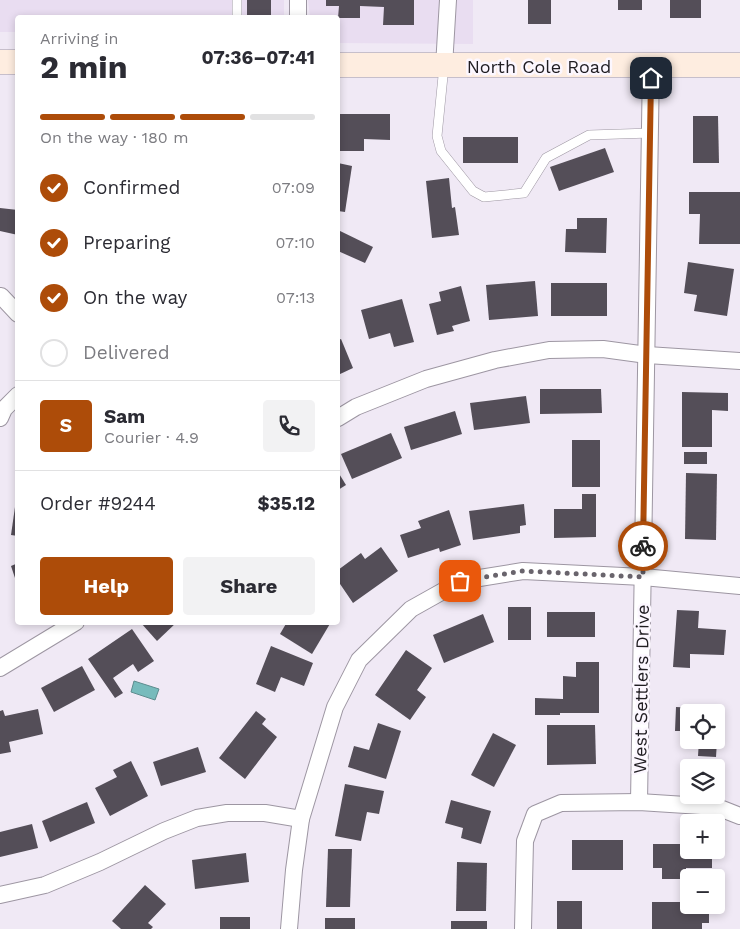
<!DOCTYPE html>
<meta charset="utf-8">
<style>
:root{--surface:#fff;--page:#f2f2f3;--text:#2b2b33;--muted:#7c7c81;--line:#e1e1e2;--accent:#ad4c09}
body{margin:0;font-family:"Work Sans",sans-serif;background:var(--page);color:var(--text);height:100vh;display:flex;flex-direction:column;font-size:19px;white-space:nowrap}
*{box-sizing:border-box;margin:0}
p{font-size:16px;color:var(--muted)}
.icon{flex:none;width:28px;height:28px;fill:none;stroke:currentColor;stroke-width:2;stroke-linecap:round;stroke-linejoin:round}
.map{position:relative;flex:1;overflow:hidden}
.details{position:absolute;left:15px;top:15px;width:325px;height:610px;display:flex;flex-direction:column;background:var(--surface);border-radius:5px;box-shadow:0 2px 8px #0003}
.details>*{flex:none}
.controls{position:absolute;left:680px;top:704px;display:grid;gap:10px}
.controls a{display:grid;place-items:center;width:45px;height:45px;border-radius:5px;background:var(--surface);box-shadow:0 2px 8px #0003;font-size:25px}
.pin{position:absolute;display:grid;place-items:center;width:42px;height:42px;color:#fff;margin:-21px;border-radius:10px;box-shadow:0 2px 8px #0006}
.courier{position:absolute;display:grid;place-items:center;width:50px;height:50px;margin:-25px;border:4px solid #ad4c09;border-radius:50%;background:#fff;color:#222;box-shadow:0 1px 6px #0007}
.headline em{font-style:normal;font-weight:700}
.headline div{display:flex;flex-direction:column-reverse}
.headline{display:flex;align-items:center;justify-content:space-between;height:85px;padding:0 25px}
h1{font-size:32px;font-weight:700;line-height:38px}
.bar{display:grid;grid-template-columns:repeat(4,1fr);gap:8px 5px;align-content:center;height:60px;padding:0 25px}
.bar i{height:6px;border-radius:4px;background:var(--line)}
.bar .current{background:var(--accent)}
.bar p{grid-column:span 4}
.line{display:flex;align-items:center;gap:12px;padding:0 25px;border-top:1px solid var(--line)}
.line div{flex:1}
.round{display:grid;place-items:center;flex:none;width:52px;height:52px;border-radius:5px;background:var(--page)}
ol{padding:0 25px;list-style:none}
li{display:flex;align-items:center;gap:15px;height:55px}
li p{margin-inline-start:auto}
li .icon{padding:5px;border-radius:50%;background:var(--accent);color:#fff;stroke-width:4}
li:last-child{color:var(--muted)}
li i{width:28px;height:28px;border:2px solid var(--line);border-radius:50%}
.primary-button{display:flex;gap:10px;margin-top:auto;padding:10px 25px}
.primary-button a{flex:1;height:58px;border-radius:5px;background:var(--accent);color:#fff;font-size:20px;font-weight:700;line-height:58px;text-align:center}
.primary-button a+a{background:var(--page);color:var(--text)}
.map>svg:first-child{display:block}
</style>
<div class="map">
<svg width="740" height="929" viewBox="0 0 740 929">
<rect width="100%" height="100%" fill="#f0e9f5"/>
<g fill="#e9ddf1">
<path d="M0 0H284V17L18 18 17 32H0Z"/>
<path d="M308 0H473V44L338 43V18L310 17Z"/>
</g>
<path fill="#77bbbc" stroke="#5d8c8e" d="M134 681 159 689 155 700 131 692Z"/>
<g fill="#544e58">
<rect x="247" y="0" width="24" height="18"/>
<path d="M326 0H414V25H383L384 7 360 6V18H338L339 6H326Z"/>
<rect x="528" y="0" width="23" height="24"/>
<rect x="618" y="0" width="24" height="10"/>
<rect x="670" y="0" width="31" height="18"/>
<path d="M338 114H390V140L364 139V151H338Z"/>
<path d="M693 116H718L719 163H693Z"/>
<rect x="463" y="137" width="55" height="26"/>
<path d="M605 148 614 172 559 191 550 167Z"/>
<path d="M338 163 352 166 345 212 338 211Z"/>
<path d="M449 178 452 208 455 207 459 235 432 238 426 181Z"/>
<path d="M689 192H740V244H699L700 214H689Z"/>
<path d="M0 208 18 210V235L0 231Z"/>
<path d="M577 218H607L606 253 565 252 566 229H577Z"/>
<path d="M338 230 373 247 365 263 338 251Z"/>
<path d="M688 262 734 269 727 316 694 311 697 295 684 293Z"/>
<path d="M535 281 538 316 489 320 486 285Z"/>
<rect x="551" y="283" width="56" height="33"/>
<path d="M461 286 470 321 452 326 454 331 437 335 429 304 441 301 439 292Z"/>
<path d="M402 299 414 342 394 347 390 333 369 339 361 310Z"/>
<path d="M341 339 353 368 338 375V340Z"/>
<path d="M540 389H601L602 413 540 414Z"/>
<path d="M682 392 728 393V411L712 410V447H682Z"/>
<path d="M526 396 530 423 474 430 470 403Z"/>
<path d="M455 411 462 434 411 450 404 427Z"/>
<path d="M391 433 402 458 352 479 341 454Z"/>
<rect x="572" y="440" width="28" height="47"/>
<rect x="684" y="452" width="23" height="12"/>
<path d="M338 472 346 485 338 490Z"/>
<path d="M686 473 717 474 716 540 685 539Z"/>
<path d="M582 494H596V537L554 538V509H582Z"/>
<path d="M16 500H18V536L11 535Z"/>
<path d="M524 504 526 525 520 526V533L473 540 469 511Z"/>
<path d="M449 510 461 545 440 552 439 548 408 558 400 535 421 528 418 521Z"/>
<path d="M381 547 398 571 353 603 338 581V570L361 553 365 559Z"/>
<path d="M18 563V584H17L11 566Z"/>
<rect x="508" y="607" width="23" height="33"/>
<path d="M677 610 699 611 698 628 726 630 724 655 690 654V668L673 667Z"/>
<rect x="547" y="612" width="48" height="25"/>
<path d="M483 614 494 642 444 663 433 635Z"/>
<path d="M142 622H177L157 641 141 623Z"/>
<path d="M287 622H331L312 654 280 634Z"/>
<path d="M132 629 154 661 138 672 133 664 113 678 123 693 115 698 88 659Z"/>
<path d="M271 646 313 663 304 686 281 677 275 692 256 684Z"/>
<path d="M406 650 432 668 417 690 426 697 410 720 375 695Z"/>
<path d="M576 662H599V713H560V715H535V698L563 699V676L576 677Z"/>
<path d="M82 666 95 690 54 712 41 688Z"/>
<path d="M676 707 718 709V712H689V731H675Z"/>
<path d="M38 709 43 734 9 742 11 752 0 754V711L3 710 5 716Z"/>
<path d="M256 711 266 719 262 724 277 737 245 779 219 758Z"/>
<path d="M378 723 401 731 386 779 348 767 354 746 369 750Z"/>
<path d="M547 725H595L596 764 547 765Z"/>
<path d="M493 733 516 745 494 787 471 775Z"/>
<path d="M699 740H717L716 757 698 756Z"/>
<path d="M198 747 206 772 161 786 153 762Z"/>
<path d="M131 761 148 796 110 816 95 788 117 777 113 770Z"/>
<path d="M345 784 384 791 379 814 367 812 361 841 335 836Z"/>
<path d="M451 800 491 811 481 844 461 838 463 828 445 823Z"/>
<path d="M87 802 95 823 50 842 42 821Z"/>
<path d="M32 824 38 848 0 857V832Z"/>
<rect x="572" y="840" width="51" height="30"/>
<path d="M653 844H689V850H712V868H686V879H662V868H653Z"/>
<path d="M328 849H352L350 907H326Z"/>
<path d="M246 853 249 882 195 889 192 860Z"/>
<path d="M457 862 487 863 486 911H456Z"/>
<path d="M145 885 166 904 148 923 153 927 151 929H121L112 921Z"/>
<rect x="557" y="901" width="25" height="28"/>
<path d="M652 902H689V905H709V923H702V929H652Z"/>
<rect x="220" y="917" width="30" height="12"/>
<rect x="325" y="918" width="30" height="11"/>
<rect x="451" y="921" width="36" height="8"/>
</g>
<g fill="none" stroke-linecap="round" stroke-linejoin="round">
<g stroke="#9d96a2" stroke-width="10">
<g id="service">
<path d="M237 0V18"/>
<path d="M444 66 437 136 441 151 473 191 484 197 524 193 546 158 589 135 651 133"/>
</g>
</g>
<g stroke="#9d96a2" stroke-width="18">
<g id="minor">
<path d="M298 18V0"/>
<path d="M444 66 448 0"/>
<path d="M1 296 18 314"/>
<path d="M0 418 4 409 18 395"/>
<path d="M338 418 356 407 426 379 495 360 549 350 603 349 647 355 740 361"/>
<path d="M0 668 76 622"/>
<path d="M639 802 651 65"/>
<path d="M0 895 45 885 100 862 164 831 197 818 227 813H265L301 819 335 707 359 660 411 609 461 581 523 571 643 577 740 586"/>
<path d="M289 929 294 870 301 819"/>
<path d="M523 929 525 841 535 814 561 803 639 802 717 807 740 816"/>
</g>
</g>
<g stroke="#9d96a2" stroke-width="25">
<g id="secondary">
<path d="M0 62H18"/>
<path d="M338 65H740"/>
</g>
</g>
<use href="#service" stroke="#fff" stroke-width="9"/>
<use href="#minor" stroke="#fff" stroke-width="16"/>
<use href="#secondary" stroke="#feede0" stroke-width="24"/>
</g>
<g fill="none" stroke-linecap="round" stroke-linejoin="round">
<path stroke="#69646c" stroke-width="5" stroke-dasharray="0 9" d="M460 581 523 571 643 577V546"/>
<path stroke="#ad4c09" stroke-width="6" d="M643 546 651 78"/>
</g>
<g text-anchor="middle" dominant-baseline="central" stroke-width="5" stroke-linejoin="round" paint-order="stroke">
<g font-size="18" fill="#201d22" stroke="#fcf7ff">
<text x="539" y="66">North Cole Road</text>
<text transform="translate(641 689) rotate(-89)">West Settlers Drive</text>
</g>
</g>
</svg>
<div class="controls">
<a><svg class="icon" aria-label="locate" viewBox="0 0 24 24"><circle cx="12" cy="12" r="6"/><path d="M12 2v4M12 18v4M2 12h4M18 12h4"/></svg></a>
<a><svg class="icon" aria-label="layers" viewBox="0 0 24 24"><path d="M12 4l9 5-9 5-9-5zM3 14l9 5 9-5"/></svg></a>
<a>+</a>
<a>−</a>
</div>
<div class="pin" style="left:460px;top:581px;background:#ea580c"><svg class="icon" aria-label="bag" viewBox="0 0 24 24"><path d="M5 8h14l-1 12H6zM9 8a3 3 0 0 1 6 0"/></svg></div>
<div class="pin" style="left:651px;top:78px;background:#1f2937"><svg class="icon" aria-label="home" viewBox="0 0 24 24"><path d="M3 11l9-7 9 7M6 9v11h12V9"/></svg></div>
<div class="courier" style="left:643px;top:546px"><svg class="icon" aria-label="bike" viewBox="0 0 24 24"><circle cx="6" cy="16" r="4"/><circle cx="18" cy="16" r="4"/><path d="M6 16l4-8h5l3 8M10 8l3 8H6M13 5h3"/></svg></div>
<section class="details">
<div class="headline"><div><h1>2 min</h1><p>Arriving in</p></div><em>07:36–07:41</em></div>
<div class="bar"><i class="current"></i><i class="current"></i><i class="current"></i><i></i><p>On the way · 180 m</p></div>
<ol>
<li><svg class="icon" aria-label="check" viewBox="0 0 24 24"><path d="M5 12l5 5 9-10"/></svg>Confirmed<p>07:09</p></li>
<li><svg class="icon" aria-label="check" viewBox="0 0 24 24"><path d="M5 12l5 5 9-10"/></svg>Preparing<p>07:10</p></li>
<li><svg class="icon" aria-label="check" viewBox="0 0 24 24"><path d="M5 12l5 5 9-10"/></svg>On the way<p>07:13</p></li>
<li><i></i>Delivered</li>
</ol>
<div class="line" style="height:90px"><b class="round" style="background:var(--accent);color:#fff">S</b><div><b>Sam</b><p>Courier · 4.9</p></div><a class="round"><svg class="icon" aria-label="phone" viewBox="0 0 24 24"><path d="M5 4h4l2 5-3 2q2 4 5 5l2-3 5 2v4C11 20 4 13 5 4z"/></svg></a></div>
<div class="line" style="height:65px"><div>Order #9244</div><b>$35.12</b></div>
<div class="primary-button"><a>Help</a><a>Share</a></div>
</section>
</div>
